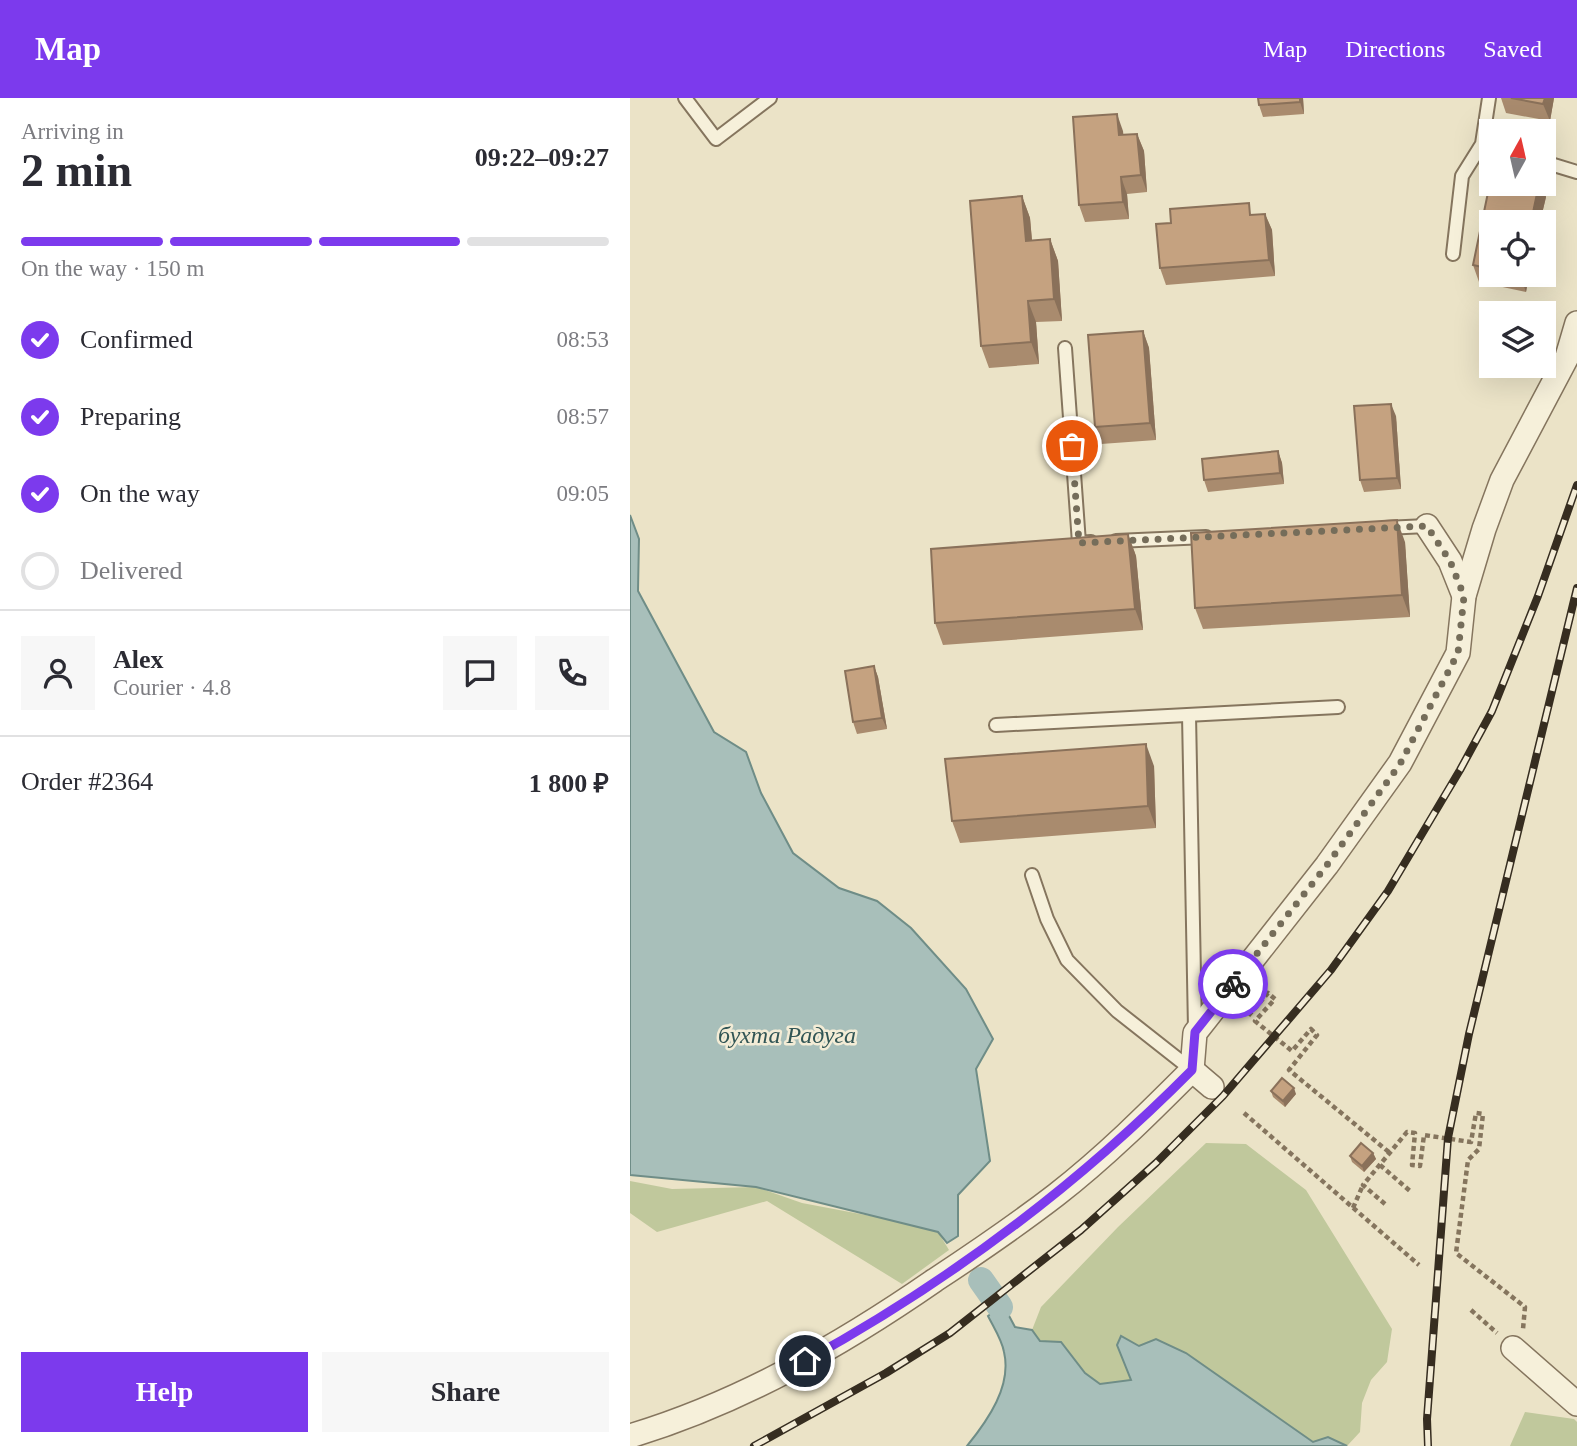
<!DOCTYPE html>
<meta charset="utf-8">
<style>
:root{--surface:#fff;--page:#f7f7f7;--text:#2b2b33;--muted:#7c7c81;--line:#e1e1e2;--accent:#7c3aed}
body{margin:0;font-family:"Times New Roman",serif;background:var(--page);color:var(--text);height:100vh;display:flex;flex-direction:column;font-size:26px;white-space:nowrap}
*{box-sizing:border-box;margin:0}
p{font-size:23px;color:var(--muted)}
.icon{flex:none;width:38px;height:38px;fill:none;stroke:currentColor;stroke-width:2;stroke-linecap:round;stroke-linejoin:round}
.map{position:relative;flex:1;overflow:hidden}
.drawer{display:flex;flex-direction:column;background:var(--surface);width:630px}
.drawer>*{flex:none}
.needle{width:46px;rotate:8deg}
.buttons{position:absolute;left:849px;top:21px;display:grid;gap:14px}
.buttons a{display:grid;place-items:center;width:77px;height:77px;border-radius:0px;background:var(--surface);box-shadow:0 7px 28px #0002;font-size:35px}
.pin{position:absolute;display:grid;place-items:center;width:60px;height:60px;color:#fff;margin:-30px;border:4px solid #fff;border-radius:50%;box-shadow:0 2px 7px #0007}
.courier{position:absolute;display:grid;place-items:center;width:70px;height:70px;margin:-35px;border:5px solid #7c3aed;border-radius:50%;background:#fff;color:#222;box-shadow:0 2px 9px #0007}
.headline em{font-style:normal;font-weight:800}
.headline div{display:flex;flex-direction:column-reverse}
.headline{display:flex;align-items:center;justify-content:space-between;height:119px;padding:0 21px}
h1{font-size:46px;font-weight:800;line-height:52px}
.bar{display:grid;grid-template-columns:repeat(4,1fr);gap:10px 7px;align-content:center;height:84px;padding:0 21px}
.bar i{height:9px;border-radius:5px;background:var(--line)}
.bar .current{background:var(--accent)}
.bar p{grid-column:span 4}
.line{display:flex;align-items:center;gap:18px;padding:0 21px;border-top:2px solid var(--line)}
.line div{flex:1}
.round{display:grid;place-items:center;flex:none;width:74px;height:74px;border-radius:0px;background:var(--page)}
ol{padding:0 21px;list-style:none}
li{display:flex;align-items:center;gap:21px;height:77px}
li p{margin-inline-start:auto}
li .icon{padding:7px;border-radius:50%;background:var(--accent);color:#fff;stroke-width:4}
li:last-child{color:var(--muted)}
li i{width:38px;height:38px;border:4px solid var(--line);border-radius:50%}
.action{display:flex;gap:14px;margin-top:auto;padding:14px 21px}
.action a{flex:1;height:80px;border-radius:0px;background:var(--accent);color:#fff;font-size:28px;font-weight:800;line-height:80px;text-align:center}
.action a+a{background:var(--page);color:var(--text)}
header{display:flex;align-items:center;gap:42px;box-sizing:border-box;height:98px;padding:0 35px;background:var(--accent);color:#fff}
header strong{font-size:33px}
nav{display:flex;gap:38px;margin-inline-start:auto;font-size:24px}
main{display:flex;flex:1;min-height:0}
.map>svg:first-child{display:block}
</style>
<header>
<strong>Map</strong>
<nav><a>Map</a><a>Directions</a><a>Saved</a></nav>
</header>
<main>
<section class="drawer">
<div class="headline"><div><h1>2 min</h1><p>Arriving in</p></div><em>09:22–09:27</em></div>
<div class="bar"><i class="current"></i><i class="current"></i><i class="current"></i><i></i><p>On the way · 150 m</p></div>
<ol>
<li><svg class="icon" aria-label="check" viewBox="0 0 24 24"><path d="M5 12l5 5 9-10"/></svg>Confirmed<p>08:53</p></li>
<li><svg class="icon" aria-label="check" viewBox="0 0 24 24"><path d="M5 12l5 5 9-10"/></svg>Preparing<p>08:57</p></li>
<li><svg class="icon" aria-label="check" viewBox="0 0 24 24"><path d="M5 12l5 5 9-10"/></svg>On the way<p>09:05</p></li>
<li><i></i>Delivered</li>
</ol>
<div class="line" style="height:126px"><a class="round"><svg class="icon" aria-label="person" viewBox="0 0 24 24"><circle cx="12" cy="8" r="4"/><path d="M4 21q1-7 8-7t8 7"/></svg></a><div><b>Alex</b><p>Courier · 4.8</p></div><a class="round"><svg class="icon" aria-label="chat" viewBox="0 0 24 24"><path d="M4 5h16v11H9l-5 4z"/></svg></a><a class="round"><svg class="icon" aria-label="phone" viewBox="0 0 24 24"><path d="M5 4h4l2 5-3 2q2 4 5 5l2-3 5 2v4C11 20 4 13 5 4z"/></svg></a></div>
<div class="line" style="height:91px"><div>Order #2364</div><b>1 800 ₽</b></div>
<div class="action"><a>Help</a><a>Share</a></div>
</section>
<div class="map">
<svg width="947" height="1348" viewBox="0 0 947 1348">
<rect width="100%" height="100%" fill="#ebe3c7"/>
<g fill="#c0c89c">
<path d="M576 1045 616 1046 676 1092 762 1231 757 1264 741 1282 732 1305 730 1334 717 1348 698 1339 683 1344 556 1255 526 1241 509 1248 487 1247 502 1282 470 1286 455 1275 431 1244 410 1243 402 1232 411 1209 488 1129Z"/>
<path d="M0 1083 42 1091 126 1089 172 1105 262 1122 308 1134 319 1152 272 1186 137 1103 27 1134 0 1115Z"/>
<path d="M895 1314 944 1321 947 1324V1348H880Z"/>
</g>
<g fill="#a8bfba" stroke="#6f8d87" stroke-width="2">
<path d="M0 417 9 441 8 493 84 634 116 654 131 695 163 755 209 790 247 803 281 830 336 891 363 941 346 971 360 1063 328 1097V1138L317 1145 308 1134 126 1089 0 1077Z"/>
<path d="M370 1209 377 1214 385 1229 402 1232 410 1243 431 1244 455 1275 470 1286 501 1282 487 1247 491 1238 509 1248 526 1241 556 1255 683 1344 698 1339 717 1348H337C358 1322 382 1288 374 1254 372 1242 364 1230 358 1218Z"/>
</g>
<g fill="none" stroke-linecap="round" stroke-linejoin="round">
<path stroke="#a8bfba" stroke-width="26" d="M351 1182 370 1209"/>
<g stroke="#85755e" stroke-width="16">
<g id="lane">
<path d="M55 0 86 41 140 0"/>
<path d="M914 64 947 74"/>
<path d="M823 156 832 78 852 46 859 0"/>
<path d="M435 250 449 445 461 444"/>
<path d="M755 430 797 428"/>
<path d="M486 443 576 439"/>
<path d="M559 617 565 931"/>
<path d="M366 627 708 609"/>
<path d="M402 777 417 821 437 862 487 913 562 972"/>
</g>
</g>
<g stroke="#85755e" stroke-width="26">
<g id="street">
<path d="M797 428 820 463 834 498"/>
<path d="M562 972 582 989"/>
<path d="M883 1250 947 1306"/>
<path d="M0 1338C110 1305 211 1247 305 1182 346 1155 387 1127 426 1097 475 1059 519 1015 562 972L565 935 697 767 770 665 828 555 834 498 854 431 872 382 937 259 947 225"/>
</g>
</g>
<g stroke="#85755e" stroke-width="4.5" stroke-dasharray="5 3.5" stroke-linecap="butt">
<path d="M612 913 618 918 638 895 645 901 625 923 662 953 681 931 687 937 659 972 760 1055"/>
<path d="M614 1015 789 1167"/>
<path d="M750 1067 780 1093"/>
<path d="M755 1106 733 1087 777 1034 785 1035 782 1067 790 1068 794 1037 841 1044 846 1015 853 1016 849 1051 838 1062 826 1155 895 1209 893 1231"/>
<path d="M723 1110 733 1087"/>
<path d="M841 1212 867 1235"/>
</g>
<use href="#lane" stroke="#f6f0da" stroke-width="12"/>
<use href="#street" stroke="#f6f0da" stroke-width="23"/>
<g stroke="#362d20" stroke-width="8">
<g id="rail">
<path d="M124 1348 256 1275 320 1235 451 1132 526 1065 593 998 701 872 758 793 830 672 862 613 908 498 947 387"/>
<path d="M798 1348 797 1321 818 1040 839 936 947 490"/>
</g>
</g>
<use href="#rail" stroke="#f3ecd6" stroke-width="5" stroke-dasharray="16" stroke-linecap="butt"/>
</g>
<g fill="#a98b6e">
<path d="M628 0H673L674 16 633 19 629 7Z"/>
<path d="M871 0H924L920 23 876 15Z"/>
<path d="M493 33V37L507 36 514 53 517 94 497 96 499 121 455 124 449 107Z"/>
<path d="M861 80V86H911L916 99 910 124H861V177H899L896 194 849 184 843 167Z"/>
<path d="M392 98 400 120 402 143 420 141 428 163 432 223 406 224 409 266 359 270 351 248Z"/>
<path d="M635 116 642 132 645 178 536 187 530 170 624 117Z"/>
<path d="M513 233 519 250 526 342 471 346 465 329Z"/>
<path d="M766 318 771 391 734 394 730 382Z"/>
<path d="M648 353 652 365 654 386 578 394 574 382Z"/>
<path d="M498 436 506 458 513 532 313 547 305 525Z"/>
<path d="M775 444 780 519 573 531 565 510Z"/>
<path d="M244 568 248 579 257 631 227 636 223 624Z"/>
<path d="M524 668 526 730 330 745 322 723Z"/>
<path d="M641 993 666 996 655 1009 643 999Z"/>
<path d="M743 1055 746 1061 734 1074 722 1064 720 1058Z"/>
</g>
<g fill="#8a715a">
<path d="M670 0H673L674 16 670 4Z"/>
<path d="M915 0H924L920 23 913 6Z"/>
<path d="M487 16 493 33 495 54 489 37Z"/>
<path d="M507 36 514 53 517 94 511 77Z"/>
<path d="M491 79 497 96 499 121 493 104Z"/>
<path d="M909 86H911L916 99 910 124H901Z"/>
<path d="M392 98 400 120 404 165 396 143Z"/>
<path d="M635 116 642 132 645 178 639 162Z"/>
<path d="M420 141 428 163 432 223 424 201Z"/>
<path d="M890 177H899L896 194Z"/>
<path d="M398 203 406 224 409 266 401 244Z"/>
<path d="M513 233 519 250 526 342 520 325Z"/>
<path d="M761 306 766 318 771 391 767 380Z"/>
<path d="M648 353 652 365 654 386 650 375Z"/>
<path d="M767 422 775 444 780 519 772 497Z"/>
<path d="M498 436 506 458 513 532 505 511Z"/>
<path d="M244 568 248 579 257 631 252 620Z"/>
<path d="M516 646 524 668 526 730 518 708Z"/>
<path d="M664 990 666 996 655 1009 653 1003Z"/>
<path d="M743 1055 746 1061 734 1074 732 1068Z"/>
</g>
<g fill="#c5a280" stroke="#8a715a" stroke-width="2">
<path d="M628 0H670V4L629 7Z"/>
<path d="M881 0H915L913 6Z"/>
<path d="M487 16 489 37 507 36 511 77 491 79 493 104 449 107 443 19Z"/>
<path d="M861 80V86H909L901 124H861V171L843 167Z"/>
<path d="M392 98 396 143 420 141 424 201 398 203 401 244 351 248 340 103Z"/>
<path d="M619 105 620 117 635 116 639 162 530 170 526 126 541 125 540 111Z"/>
<path d="M513 233 520 325 465 329 458 237Z"/>
<path d="M761 306 767 380 730 382 724 308Z"/>
<path d="M648 353 650 375 574 382 572 361Z"/>
<path d="M767 422 772 497 565 510 561 435Z"/>
<path d="M498 436 505 511 305 525 301 451Z"/>
<path d="M244 568 252 620 223 624 215 573Z"/>
<path d="M516 646 518 708 322 723 315 661Z"/>
<path d="M652 980 664 990 653 1003 641 993Z"/>
<path d="M731 1045 743 1055 732 1068 720 1058Z"/>
</g>
<g fill="none" stroke-linecap="round" stroke-linejoin="round">
<path stroke="#756d5a" stroke-width="7" stroke-dasharray="0 12.6" d="M442 348 449 445 797 428 820 463 834 498 828 555 770 666 697 767 603 886"/>
<path stroke="#7c3aed" stroke-width="9" d="M175 1263C317 1185 449 1086 562 972L565 934 603 886"/>
</g>
<g text-anchor="middle" dominant-baseline="central" stroke-width="5" stroke-linejoin="round" paint-order="stroke">
<g font-size="24" font-style="italic" fill="#315555" stroke="#f3ecd6">
<text x="157" y="937">бухта Радуга</text>
</g>
</g>
</svg>
<div class="buttons">
<a><svg class="needle" viewBox="-14 -14 28 28"><path d="M0-13l5 13h-10z" fill="#e53935"/><path d="M0 13l5-13h-10z" fill="#7c7c81"/></svg></a>
<a><svg class="icon" aria-label="locate" viewBox="0 0 24 24"><circle cx="12" cy="12" r="6"/><path d="M12 2v4M12 18v4M2 12h4M18 12h4"/></svg></a>
<a><svg class="icon" aria-label="layers" viewBox="0 0 24 24"><path d="M12 4l9 5-9 5-9-5zM3 14l9 5 9-5"/></svg></a>
</div>
<div class="pin" style="left:442px;top:348px;background:#ea580c"><svg class="icon" aria-label="bag" viewBox="0 0 24 24"><path d="M5 8h14l-1 12H6zM9 8a3 3 0 0 1 6 0"/></svg></div>
<div class="pin" style="left:175px;top:1263px;background:#1f2937"><svg class="icon" aria-label="home" viewBox="0 0 24 24"><path d="M3 11l9-7 9 7M6 9v11h12V9"/></svg></div>
<div class="courier" style="left:603px;top:886px"><svg class="icon" aria-label="bike" viewBox="0 0 24 24"><circle cx="6" cy="16" r="4"/><circle cx="18" cy="16" r="4"/><path d="M6 16l4-8h5l3 8M10 8l3 8H6M13 5h3"/></svg></div>
</div>
</main>
